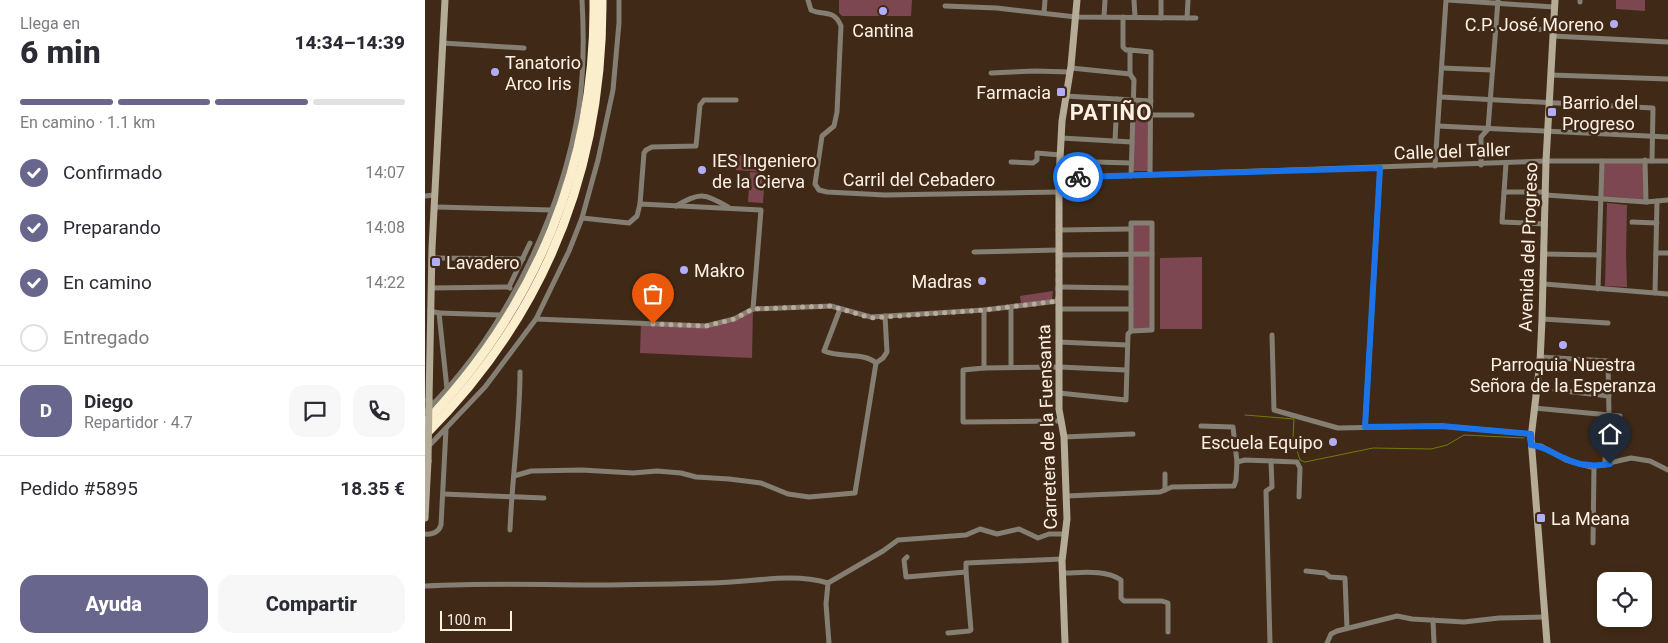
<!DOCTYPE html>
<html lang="es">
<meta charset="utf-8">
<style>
:root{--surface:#fff;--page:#f7f7f7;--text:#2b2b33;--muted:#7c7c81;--line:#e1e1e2;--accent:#68668c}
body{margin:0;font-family:Roboto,sans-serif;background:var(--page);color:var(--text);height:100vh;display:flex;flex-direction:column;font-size:19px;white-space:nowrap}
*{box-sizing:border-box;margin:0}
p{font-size:16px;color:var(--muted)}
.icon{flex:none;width:28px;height:28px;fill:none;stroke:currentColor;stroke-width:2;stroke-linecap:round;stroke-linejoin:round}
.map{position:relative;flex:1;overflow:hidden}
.details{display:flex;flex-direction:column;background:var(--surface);width:425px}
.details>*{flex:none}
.fabs{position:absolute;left:1172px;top:572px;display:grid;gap:10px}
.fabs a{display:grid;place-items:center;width:55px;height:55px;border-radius:10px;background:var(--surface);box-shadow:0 2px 8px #0003;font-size:25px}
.scale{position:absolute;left:15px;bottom:12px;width:72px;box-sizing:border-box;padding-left:5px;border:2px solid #fff0e4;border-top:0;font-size:14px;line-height:18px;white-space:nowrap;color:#fff0e4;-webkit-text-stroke:4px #402a17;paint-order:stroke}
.pin{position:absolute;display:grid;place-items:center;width:42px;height:42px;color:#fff;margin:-51px -21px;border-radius:50% 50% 50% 0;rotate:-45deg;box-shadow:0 0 5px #0007}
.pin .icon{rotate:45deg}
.courier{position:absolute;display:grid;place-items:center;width:50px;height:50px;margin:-25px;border:4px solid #1a73e8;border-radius:50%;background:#fff;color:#222;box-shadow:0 1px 6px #0007}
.head em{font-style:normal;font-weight:800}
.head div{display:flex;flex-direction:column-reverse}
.head{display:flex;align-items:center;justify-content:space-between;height:85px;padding:0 20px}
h1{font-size:32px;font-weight:800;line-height:38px}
.bar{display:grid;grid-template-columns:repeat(4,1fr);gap:8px 5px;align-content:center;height:60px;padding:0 20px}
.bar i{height:6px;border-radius:4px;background:var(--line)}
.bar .active{background:var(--accent)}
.bar p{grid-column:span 4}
.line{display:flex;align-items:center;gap:12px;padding:0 20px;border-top:1px solid var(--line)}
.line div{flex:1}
.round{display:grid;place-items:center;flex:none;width:52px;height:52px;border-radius:15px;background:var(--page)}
ol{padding:0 20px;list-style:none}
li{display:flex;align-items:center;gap:15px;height:55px}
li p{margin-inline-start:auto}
li .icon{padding:5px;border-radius:50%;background:var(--accent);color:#fff;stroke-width:4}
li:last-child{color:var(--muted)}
li i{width:28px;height:28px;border:2px solid var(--line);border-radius:50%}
.cta{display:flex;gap:10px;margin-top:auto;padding:10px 20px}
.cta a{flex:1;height:58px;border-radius:15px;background:var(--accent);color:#fff;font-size:20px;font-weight:800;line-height:58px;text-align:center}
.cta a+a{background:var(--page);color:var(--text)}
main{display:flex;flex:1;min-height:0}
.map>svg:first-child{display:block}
</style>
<main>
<section class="details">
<div class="head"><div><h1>6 min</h1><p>Llega en</p></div><em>14:34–14:39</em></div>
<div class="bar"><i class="active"></i><i class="active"></i><i class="active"></i><i></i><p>En camino · 1.1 km</p></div>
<ol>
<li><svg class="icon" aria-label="check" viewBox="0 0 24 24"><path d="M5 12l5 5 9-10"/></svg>Confirmado<p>14:07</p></li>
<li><svg class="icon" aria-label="check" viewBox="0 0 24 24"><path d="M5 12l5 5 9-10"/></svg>Preparando<p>14:08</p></li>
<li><svg class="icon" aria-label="check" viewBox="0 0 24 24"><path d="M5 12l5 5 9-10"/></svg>En camino<p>14:22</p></li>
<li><i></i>Entregado</li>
</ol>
<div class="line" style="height:90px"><b class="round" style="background:var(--accent);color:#fff">D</b><div><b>Diego</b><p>Repartidor · 4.7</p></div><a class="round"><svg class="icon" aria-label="chat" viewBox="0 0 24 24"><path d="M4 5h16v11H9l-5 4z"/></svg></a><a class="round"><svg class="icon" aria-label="phone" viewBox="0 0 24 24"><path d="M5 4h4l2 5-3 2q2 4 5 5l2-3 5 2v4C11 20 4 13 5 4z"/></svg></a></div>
<div class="line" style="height:65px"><div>Pedido #5895</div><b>18.35 €</b></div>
<div class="cta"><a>Ayuda</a><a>Compartir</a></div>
</section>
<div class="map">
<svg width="1243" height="643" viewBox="0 0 1243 643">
<rect width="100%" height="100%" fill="#402a17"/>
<g fill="#7d4751">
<path d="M414 0H487L486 16H417L414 13Z"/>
<path d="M1191 0H1220V11L1191 9Z"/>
<path d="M708 103 726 104 725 171H706Z"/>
<path d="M312 155 340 157V172L311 170Z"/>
<path d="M1220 160 1221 201 1176 199 1177 161Z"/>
<path d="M325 172 340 173 338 203 323 202Z"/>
<path d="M1182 203 1202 205 1201 254 1202 287 1180 286Z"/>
<path d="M706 223H727V330L706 331Z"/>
<path d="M777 257V329H735V258Z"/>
<path d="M628 291 627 300 596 303 595 296Z"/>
<path d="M328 309 327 358 215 353 216 323 281 326 309 319Z"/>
</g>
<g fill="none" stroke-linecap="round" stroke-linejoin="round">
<path stroke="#717b09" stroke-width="1" d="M820 415 869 419 868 438 875 460 880 462 948 448 1006 449 1022 445 1039 435 1099 438"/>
<g stroke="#847f72" stroke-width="5">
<path d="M383 0 386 10C399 16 409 9 416 26L412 112 409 126 397 136 390 184 394 190 402 192 460 195 634 192"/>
<path d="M709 0 710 17"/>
<path d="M736 0V18"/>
<path d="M1023 0 1129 7"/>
<path d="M1155 2V0"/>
<path d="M520 6 572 8 651 17 771 18"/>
<path d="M619 13 620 0"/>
<path d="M679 17 680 0"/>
<path d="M698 17V47L701 50H705"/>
<path d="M762 18 763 0"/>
<path d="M1091 28 1128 30"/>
<path d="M1128 36 1243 42"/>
<path d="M18 43 99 48"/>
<path d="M646 68 705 74"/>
<path d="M1017 68 1067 70"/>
<path d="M566 73 610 71 645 72"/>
<path d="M1126 75 1243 79"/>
<path d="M640 96 726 101"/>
<path d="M1016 97 1228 108 1227 161"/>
<path d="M726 115H767"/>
<path d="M1013 126 1243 137"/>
<path d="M636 138 707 142"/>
<path d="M690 141 692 99"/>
<path d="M1220 160 1221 202"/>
<path d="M635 161 706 163"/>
<path d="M586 162 608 163 612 160V153L635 155"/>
<path d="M1081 163 1077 222 1120 224"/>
<path d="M1056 165V137L1063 129 1073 0"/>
<path d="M1010 166 1021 0"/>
<path d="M706 176 709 80 705 74V50L726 52 725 175"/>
<path d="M634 178 1121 161H1243"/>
<path d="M1079 192H1121"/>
<path d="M1121 195 1221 202 1243 200"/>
<path d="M0 196 9 195"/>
<path d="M215 204 219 153 221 150 227 147 271 146 275 105 279 100H311"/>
<path d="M251 206C274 192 280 193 303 207"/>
<path d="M12 207 126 210"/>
<path d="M157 218 204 223 212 216 215 204 336 210 328 309"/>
<path d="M1207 222 1232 223"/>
<path d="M706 223H727V330L706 331Z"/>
<path d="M633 230 706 229"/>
<path d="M549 252 633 250"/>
<path d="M1231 253H1243"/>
<path d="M1119 254 1174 255"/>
<path d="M633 255 727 254"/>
<path d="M6 258 98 259"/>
<path d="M1119 284 1243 294"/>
<path d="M633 287 706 288"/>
<path d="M6 288 84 287"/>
<path d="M85 288 84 287 105 243"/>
<path d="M1173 289 1177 161"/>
<path d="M1230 293 1232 201"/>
<path d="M586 307V367"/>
<path d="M633 309H706"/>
<path d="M5 311 14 313 22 389"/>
<path d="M14 313 75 315"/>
<path d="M111 319 281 326 309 319 328 309 406 306 446 317 559 310 633 301"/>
<path d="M1117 319 1183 323"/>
<path d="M847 335 849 410 913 428 1016 426 1106 434"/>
<path d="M633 342 702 345"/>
<path d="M1115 357 1183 361 1184 415 1181 424 1180 465"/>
<path d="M451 363 458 358 462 352 460 316"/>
<path d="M559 368V310"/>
<path d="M1130 390 1184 396"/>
<path d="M634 393 701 400 703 334 706 331"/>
<path d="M1109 408 1195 416"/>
<path d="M0 412C79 335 137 215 154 107 159 71 159 35 157 0"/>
<path d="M636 421 538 422V370L559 368 634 367 701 370"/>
<path d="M776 426 808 427 812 462"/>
<path d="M940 427 955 168"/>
<path d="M639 437 708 434"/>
<path d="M1106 445 1116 446 1141 460 1166 467 1206 458 1225 461 1243 470"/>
<path d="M2 448 60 387 111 319 144 251 157 218 173 160 188 90 194 23V0"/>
<path d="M740 474V490"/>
<path d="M89 476 106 471 157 470 208 473 232 471 256 473 271 477 304 479 336 483 363 494 384 497 430 493 451 363C438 352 415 358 399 351L415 309"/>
<path d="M18 494 119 498"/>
<path d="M641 496 735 492 747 487 809 486 811 480 812 462 820 460 872 462 875 468 874 497"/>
<path d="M85 530C87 477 95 425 95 372"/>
<path d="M0 534C7 535 14 532 16 525L21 429"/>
<path d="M1168 543 1169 466"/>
<path d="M482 557 479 560 481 577 541 572V563L637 559"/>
<path d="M881 571 900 573 905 577 920 578 922 628"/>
<path d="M637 573C656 573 679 569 696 580V598L699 601H737L743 603V632"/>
<path d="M0 586C54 583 106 584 160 585 202 585 244 584 286 583 325 583 365 572 403 583"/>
<path d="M1008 620 1009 643"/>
<path d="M523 633 544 631 546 630 541 572"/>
<path d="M404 643 401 604 403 583 458 551 473 540 541 535 555 529 572 534 594 529 613 538 624 534H641"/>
<path d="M845 643 841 491 847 487 846 461"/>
<path d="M902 643 906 634 912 631 972 616 987 619 1039 622 1074 618 1120 617"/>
</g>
<g stroke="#b4ac97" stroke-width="7">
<path d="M4 400 7 248 20 0"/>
<path d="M0 518 3 461"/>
<path d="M640 643 637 561 642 519 639 437 634 409V178L637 121 646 66 652 0"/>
<path d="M1122 643 1106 438 1115 362 1117 319 1121 161 1130 0"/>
</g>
<g stroke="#fbeecd" stroke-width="9">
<path d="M0 423C112 306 171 162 169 0"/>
<path d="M0 435C120 315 178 169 177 0"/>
</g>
<path stroke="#b4ac97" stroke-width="7" d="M3 461 4 400"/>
</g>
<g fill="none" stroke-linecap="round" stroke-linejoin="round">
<path stroke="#bcab9c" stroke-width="5" stroke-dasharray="0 9" d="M228 324 281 326 309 319 328 309 406 306 446 318 559 310 633 301 634 178 653 177"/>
<path stroke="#1a73e8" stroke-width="6" d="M653 177 955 168 940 427 1016 426 1106 434V445C1119 446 1127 453 1139 458 1154 466 1168 467 1185 464"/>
</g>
<g fill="#b2adf9" stroke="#402a17" stroke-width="2">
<circle cx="458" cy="11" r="5"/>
<circle cx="1189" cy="24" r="5"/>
<circle cx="70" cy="72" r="5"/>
<rect x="631" y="87" width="10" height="10" rx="2.5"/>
<rect x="1122" y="107" width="10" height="10" rx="2.5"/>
<circle cx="277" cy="170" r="5"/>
<rect x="6" y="257" width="10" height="10" rx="2.5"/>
<circle cx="259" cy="270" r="5"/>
<circle cx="557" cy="281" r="5"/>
<circle cx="1138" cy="345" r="5"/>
<circle cx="908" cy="442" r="5"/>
<rect x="1111" y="513" width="10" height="10" rx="2.5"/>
</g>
<g text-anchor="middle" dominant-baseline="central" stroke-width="5" stroke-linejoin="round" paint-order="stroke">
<g font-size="18" fill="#fff0e4" stroke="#402a17" text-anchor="start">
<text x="1179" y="24" text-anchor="end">C.P. José Moreno</text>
<text x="458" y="30" text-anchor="middle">Cantina</text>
<text x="80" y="62">Tanatorio<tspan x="80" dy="21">Arco Iris</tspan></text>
<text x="626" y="92" text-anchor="end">Farmacia</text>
<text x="1137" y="102">Barrio del<tspan x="1137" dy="21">Progreso</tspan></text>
<text x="287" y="160">IES Ingeniero<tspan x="287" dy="21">de la Cierva</tspan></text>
<text x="21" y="262">Lavadero</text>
<text x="269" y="270">Makro</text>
<text x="547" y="281" text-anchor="end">Madras</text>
<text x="1138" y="364" text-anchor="middle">Parroquia Nuestra<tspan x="1138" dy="21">Señora de la Esperanza</tspan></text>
<text x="898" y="442" text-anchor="end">Escuela Equipo</text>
<text x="1126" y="518">La Meana</text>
</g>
<g font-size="18" fill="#fff0e4" stroke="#402a17">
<text transform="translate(1027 151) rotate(-2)">Calle del Taller</text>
<text x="494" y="179">Carril del Cebadero</text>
<text transform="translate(1103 247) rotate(-88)">Avenida del Progreso</text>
<text transform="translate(622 427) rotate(-92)">Carretera de la Fuensanta</text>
</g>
<g font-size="22" font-weight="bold" letter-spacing="1" fill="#fff0e4" stroke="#402a17">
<text x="686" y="112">PATIÑO</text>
</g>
</g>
</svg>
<div class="fabs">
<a><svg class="icon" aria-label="locate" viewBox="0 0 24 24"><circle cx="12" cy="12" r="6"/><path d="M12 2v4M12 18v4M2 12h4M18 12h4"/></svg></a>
</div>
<div class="scale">100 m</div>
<div class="pin" style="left:228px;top:324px;background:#ea580c"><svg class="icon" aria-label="bag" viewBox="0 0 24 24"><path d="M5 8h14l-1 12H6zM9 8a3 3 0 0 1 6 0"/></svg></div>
<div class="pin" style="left:1185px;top:464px;background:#1f2937"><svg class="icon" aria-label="home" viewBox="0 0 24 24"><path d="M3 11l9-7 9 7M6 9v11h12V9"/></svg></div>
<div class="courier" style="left:653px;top:177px"><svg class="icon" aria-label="bike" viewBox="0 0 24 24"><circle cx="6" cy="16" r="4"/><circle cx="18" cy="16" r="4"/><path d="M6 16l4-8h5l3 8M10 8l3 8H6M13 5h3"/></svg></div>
</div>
</main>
